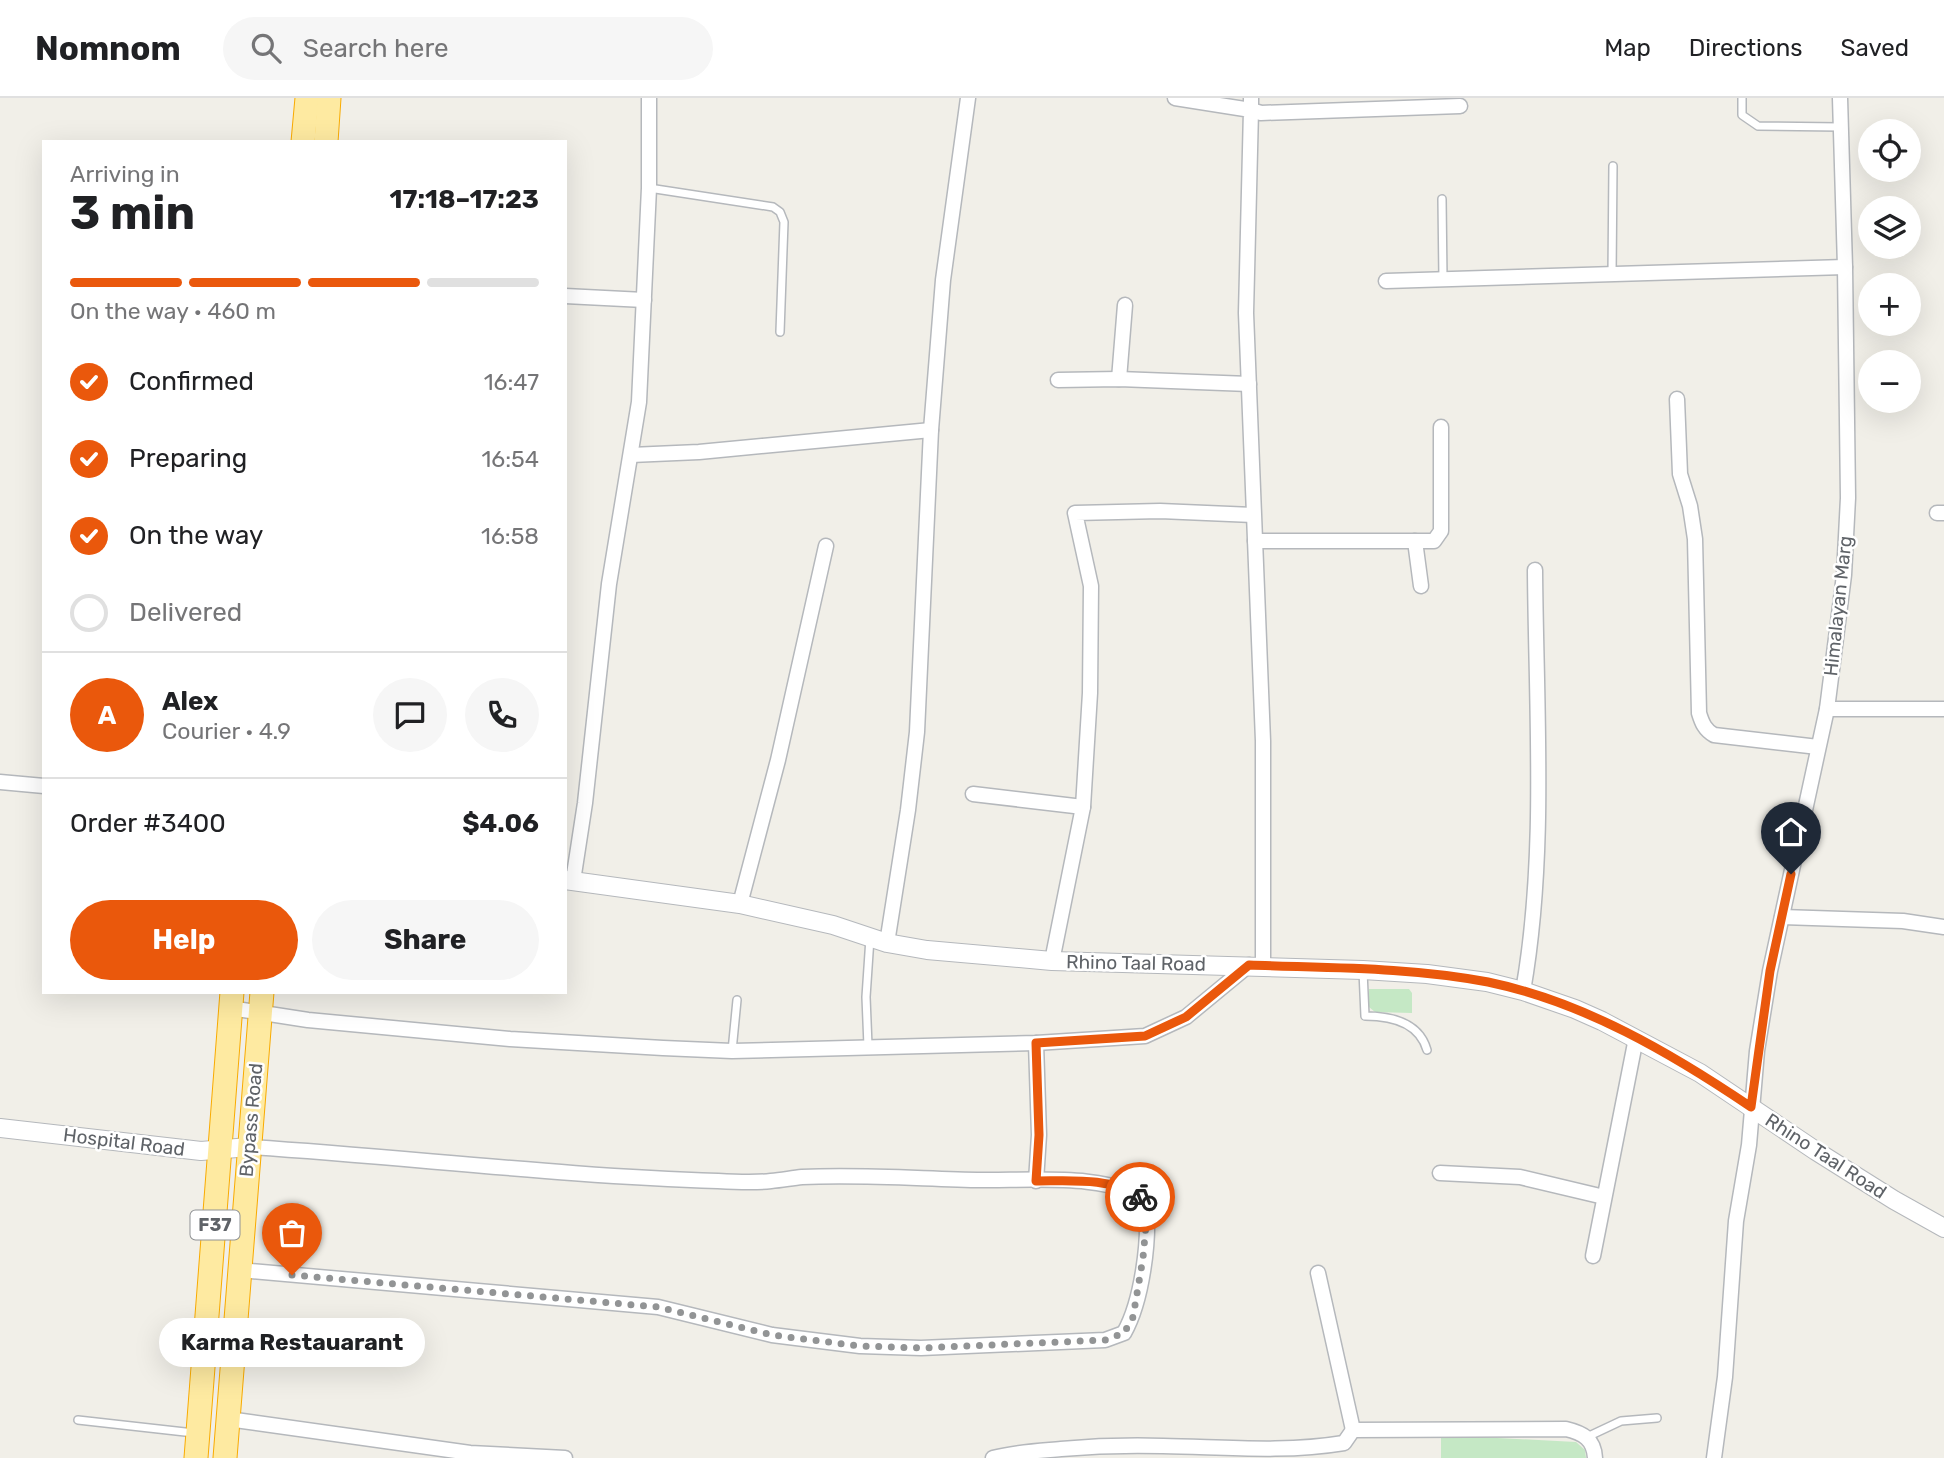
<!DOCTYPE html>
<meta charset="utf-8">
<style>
:root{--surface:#fff;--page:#f6f6f6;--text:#202124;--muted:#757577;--line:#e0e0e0;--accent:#ea580c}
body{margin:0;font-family:Rubik,sans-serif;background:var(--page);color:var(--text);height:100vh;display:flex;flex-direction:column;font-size:26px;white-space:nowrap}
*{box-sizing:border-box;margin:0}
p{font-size:23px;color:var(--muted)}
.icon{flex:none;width:38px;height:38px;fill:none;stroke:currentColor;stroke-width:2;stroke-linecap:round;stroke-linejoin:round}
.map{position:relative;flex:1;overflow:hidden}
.sheet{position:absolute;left:42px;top:42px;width:525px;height:854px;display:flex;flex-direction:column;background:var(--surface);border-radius:0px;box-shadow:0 7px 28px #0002}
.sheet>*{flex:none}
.tools{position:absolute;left:1858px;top:21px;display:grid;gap:14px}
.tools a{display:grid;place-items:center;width:63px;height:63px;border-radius:50%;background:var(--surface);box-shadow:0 7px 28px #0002;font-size:35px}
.pin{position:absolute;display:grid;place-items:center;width:60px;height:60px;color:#fff;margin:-72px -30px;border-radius:50% 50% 50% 0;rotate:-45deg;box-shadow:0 0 7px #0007}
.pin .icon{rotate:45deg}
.courier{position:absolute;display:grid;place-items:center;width:70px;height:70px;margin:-35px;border:5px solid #ea580c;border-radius:50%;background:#fff;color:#222;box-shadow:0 2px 9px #0007}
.bubble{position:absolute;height:49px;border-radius:24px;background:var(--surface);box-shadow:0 7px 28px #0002;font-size:23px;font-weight:700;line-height:49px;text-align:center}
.head em{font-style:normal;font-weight:700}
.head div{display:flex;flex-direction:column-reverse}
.head{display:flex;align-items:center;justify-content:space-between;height:119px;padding:0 28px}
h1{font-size:46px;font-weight:700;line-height:52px}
.bar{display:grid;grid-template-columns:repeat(4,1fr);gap:10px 7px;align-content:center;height:84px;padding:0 28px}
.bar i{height:9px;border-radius:5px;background:var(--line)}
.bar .on{background:var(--accent)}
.bar p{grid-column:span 4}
.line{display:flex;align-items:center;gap:18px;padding:0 28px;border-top:2px solid var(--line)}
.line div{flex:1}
.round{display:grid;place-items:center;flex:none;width:74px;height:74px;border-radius:37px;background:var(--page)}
ol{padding:0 28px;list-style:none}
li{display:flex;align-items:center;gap:21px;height:77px}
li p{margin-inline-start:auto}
li .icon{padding:7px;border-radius:50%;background:var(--accent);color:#fff;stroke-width:4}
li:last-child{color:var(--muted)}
li i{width:38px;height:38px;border:4px solid var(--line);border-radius:50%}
.button{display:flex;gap:14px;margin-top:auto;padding:14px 28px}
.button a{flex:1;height:80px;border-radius:42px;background:var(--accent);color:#fff;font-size:28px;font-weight:700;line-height:80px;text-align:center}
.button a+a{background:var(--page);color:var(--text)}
header{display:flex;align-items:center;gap:42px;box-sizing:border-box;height:98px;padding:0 35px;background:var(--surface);border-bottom:2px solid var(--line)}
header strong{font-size:33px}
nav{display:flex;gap:38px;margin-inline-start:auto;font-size:24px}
.search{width:490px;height:63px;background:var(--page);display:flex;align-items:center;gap:18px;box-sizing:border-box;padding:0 24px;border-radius:38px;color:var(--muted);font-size:26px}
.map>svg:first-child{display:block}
</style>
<header>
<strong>Nomnom</strong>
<div class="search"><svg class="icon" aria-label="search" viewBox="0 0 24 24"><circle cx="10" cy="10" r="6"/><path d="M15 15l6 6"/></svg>Search here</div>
<nav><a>Map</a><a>Directions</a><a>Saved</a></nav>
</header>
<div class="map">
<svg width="1944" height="1360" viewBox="0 0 1944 1360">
<rect width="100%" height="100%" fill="#f1efe8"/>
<g fill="#c5e8c5">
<path d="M1369 891H1409L1412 895V915L1375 914 1369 909Z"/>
<path d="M1441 1337 1576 1344 1585 1352 1586 1360H1441Z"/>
</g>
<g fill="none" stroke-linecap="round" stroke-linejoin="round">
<g stroke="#b5b8bc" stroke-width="10">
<g id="service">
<path d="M1742 0V17L1758 28 1840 29"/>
<path d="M649 90 773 109 780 114 784 124 780 234"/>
<path d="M1442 101 1443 181"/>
<path d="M1612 177 1613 68"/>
<path d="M1363 873 1365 918C1390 918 1419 924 1427 952"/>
<path d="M868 948 866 899 870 840"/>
<path d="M732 953 737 902"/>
<path d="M78 1322 194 1335"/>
<path d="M1587 1339 1621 1323 1657 1320"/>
</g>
</g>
<g stroke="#b5b8bc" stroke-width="17">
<g id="minor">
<path d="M1175 0 1251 12 1246 215 1263 643V868"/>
<path d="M1251 0V12L1261 15 1460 8"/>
<path d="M1386 183 1845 169"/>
<path d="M565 198 644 202"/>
<path d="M1119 281 1125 207"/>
<path d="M1058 282 1119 281 1249 286"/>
<path d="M1677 301 1680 376 1690 408 1695 441 1699 615C1702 625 1705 632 1714 637L1818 649"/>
<path d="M631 357 699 354 931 332"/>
<path d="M1937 415H1944"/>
<path d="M1255 443H1434L1441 433V329"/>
<path d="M1415 443 1421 488"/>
<path d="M1827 611H1944"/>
<path d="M0 684 44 688"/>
<path d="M973 696 1083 709"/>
<path d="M573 783 585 705 609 486 639 304 649 90V0"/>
<path d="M740 806 778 662 826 448"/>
<path d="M1782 819 1903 823 1944 829"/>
<path d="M887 845 908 712 917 634 931 332 943 182 968 0"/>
<path d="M1052 863 1083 709 1090 595 1091 488 1075 415 1160 413 1253 417"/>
<path d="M1523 893C1547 757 1536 611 1535 472"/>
<path d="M230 910 308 922 510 941 663 950 732 953 1036 945 1145 938 1186 919 1249 867"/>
<path d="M1036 945 1039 1037 1036 1083"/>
<path d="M1440 1075 1520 1079 1604 1099"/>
<path d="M1593 1158 1636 940"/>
<path d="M240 1172 658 1209 772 1237 860 1248 921 1250 1105 1242 1124 1235C1142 1203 1150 1142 1146 1105 1118 1074 1023 1083 982 1082 923 1081 862 1076 802 1079 792 1080 782 1082 771 1083 754 1085 735 1084 718 1083 562 1078 405 1059 249 1049"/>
<path d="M1318 1175 1353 1332"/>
<path d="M228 1321 470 1355 565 1360"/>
<path d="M993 1360C1015 1354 1038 1353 1061 1351 1095 1348 1129 1347 1163 1348 1224 1349 1283 1355 1344 1345L1353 1332 1566 1331C1583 1335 1594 1341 1595 1360"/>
<path d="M1714 1360 1725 1279 1736 1123 1749 1047 1757 953 1770 873 1827 611 1844 477 1848 400 1845 169 1840 0"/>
</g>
</g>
<g stroke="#b5b8bc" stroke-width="20">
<g id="tertiary">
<path d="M565 782 740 806 833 827 887 845 927 852 1052 863 1363 872 1427 876 1487 884 1523 893 1575 911 1602 923 1700 975 1816 1053 1894 1102 1944 1130"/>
<path d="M0 1030 201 1053 249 1049"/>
</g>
</g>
<g stroke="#f9ab00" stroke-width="25">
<g id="trunk">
<path d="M303 44 307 0"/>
<path d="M326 44 329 0"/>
<path d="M196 1360 232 894"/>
<path d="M225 1360 262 894"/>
</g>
</g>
<use href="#service" stroke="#fff" stroke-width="7"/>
<use href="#minor" stroke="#fff" stroke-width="14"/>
<use href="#tertiary" stroke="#fff" stroke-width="18"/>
<use href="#trunk" stroke="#feeaa1" stroke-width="23"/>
</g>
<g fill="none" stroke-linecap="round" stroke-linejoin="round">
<path stroke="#929495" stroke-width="7" stroke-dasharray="0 12.6" d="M292 1177 658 1209 772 1237 860 1248 921 1250 1105 1242 1124 1235 1133 1219 1143 1160 1147 1115 1146 1105 1140 1099"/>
<path stroke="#ea580c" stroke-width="9" d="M1140 1099C1111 1079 1069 1083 1036 1083L1039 1037 1036 945 1145 938 1186 919 1249 867C1328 870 1410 869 1488 884 1584 904 1671 955 1751 1009L1770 873 1791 776"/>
</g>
<g text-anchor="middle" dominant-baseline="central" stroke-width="5" stroke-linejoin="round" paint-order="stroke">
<rect fill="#fff" stroke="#8f9295" stroke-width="2" x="190.5" y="1112.5" width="49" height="29" rx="5"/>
<g font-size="18" font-weight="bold" fill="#5f6368">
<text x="215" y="1127">F37</text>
</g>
<g font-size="19" fill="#5f6368" stroke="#fff">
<text transform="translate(1838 508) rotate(-84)">Himalayan Marg</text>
<text transform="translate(1136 865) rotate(1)">Rhino Taal Road</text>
<text transform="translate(251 1022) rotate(-85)">Bypass Road</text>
<text transform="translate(124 1044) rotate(7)">Hospital Road</text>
<text transform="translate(1826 1058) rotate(33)">Rhino Taal Road</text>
</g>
</g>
</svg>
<div class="tools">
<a><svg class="icon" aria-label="locate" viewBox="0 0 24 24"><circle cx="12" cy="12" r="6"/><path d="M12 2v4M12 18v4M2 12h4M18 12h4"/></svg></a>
<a><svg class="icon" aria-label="layers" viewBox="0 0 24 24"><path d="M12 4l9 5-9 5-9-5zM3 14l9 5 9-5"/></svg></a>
<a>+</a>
<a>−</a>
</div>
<div class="pin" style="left:292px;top:1177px;background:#ea580c"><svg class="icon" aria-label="bag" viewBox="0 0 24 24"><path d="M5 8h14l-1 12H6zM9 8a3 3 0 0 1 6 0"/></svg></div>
<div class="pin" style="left:1791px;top:776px;background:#1f2937"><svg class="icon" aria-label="home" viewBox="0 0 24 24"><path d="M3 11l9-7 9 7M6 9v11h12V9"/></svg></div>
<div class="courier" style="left:1140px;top:1099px"><svg class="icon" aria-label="bike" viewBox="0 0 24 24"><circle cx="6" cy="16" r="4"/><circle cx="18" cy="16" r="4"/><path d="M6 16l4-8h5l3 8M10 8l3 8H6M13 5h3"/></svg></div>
<div class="bubble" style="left:159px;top:1220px;width:266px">Karma Restauarant</div>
<section class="sheet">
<div class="head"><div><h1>3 min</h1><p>Arriving in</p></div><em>17:18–17:23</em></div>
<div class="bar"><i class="on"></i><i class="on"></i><i class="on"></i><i></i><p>On the way · 460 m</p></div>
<ol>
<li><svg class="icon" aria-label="check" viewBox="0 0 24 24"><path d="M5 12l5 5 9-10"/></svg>Confirmed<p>16:47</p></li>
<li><svg class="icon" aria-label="check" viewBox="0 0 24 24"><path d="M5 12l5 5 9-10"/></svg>Preparing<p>16:54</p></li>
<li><svg class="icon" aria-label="check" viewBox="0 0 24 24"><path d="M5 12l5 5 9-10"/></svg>On the way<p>16:58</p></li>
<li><i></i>Delivered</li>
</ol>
<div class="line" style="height:126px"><b class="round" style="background:var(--accent);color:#fff">A</b><div><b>Alex</b><p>Courier · 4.9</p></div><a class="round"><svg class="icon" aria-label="chat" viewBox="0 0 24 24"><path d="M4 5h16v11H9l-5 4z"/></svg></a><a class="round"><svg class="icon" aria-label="phone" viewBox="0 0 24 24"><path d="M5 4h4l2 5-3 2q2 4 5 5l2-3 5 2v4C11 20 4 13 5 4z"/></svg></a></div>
<div class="line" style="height:91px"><div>Order #3400</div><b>$4.06</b></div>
<div class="button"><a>Help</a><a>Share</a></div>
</section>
</div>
